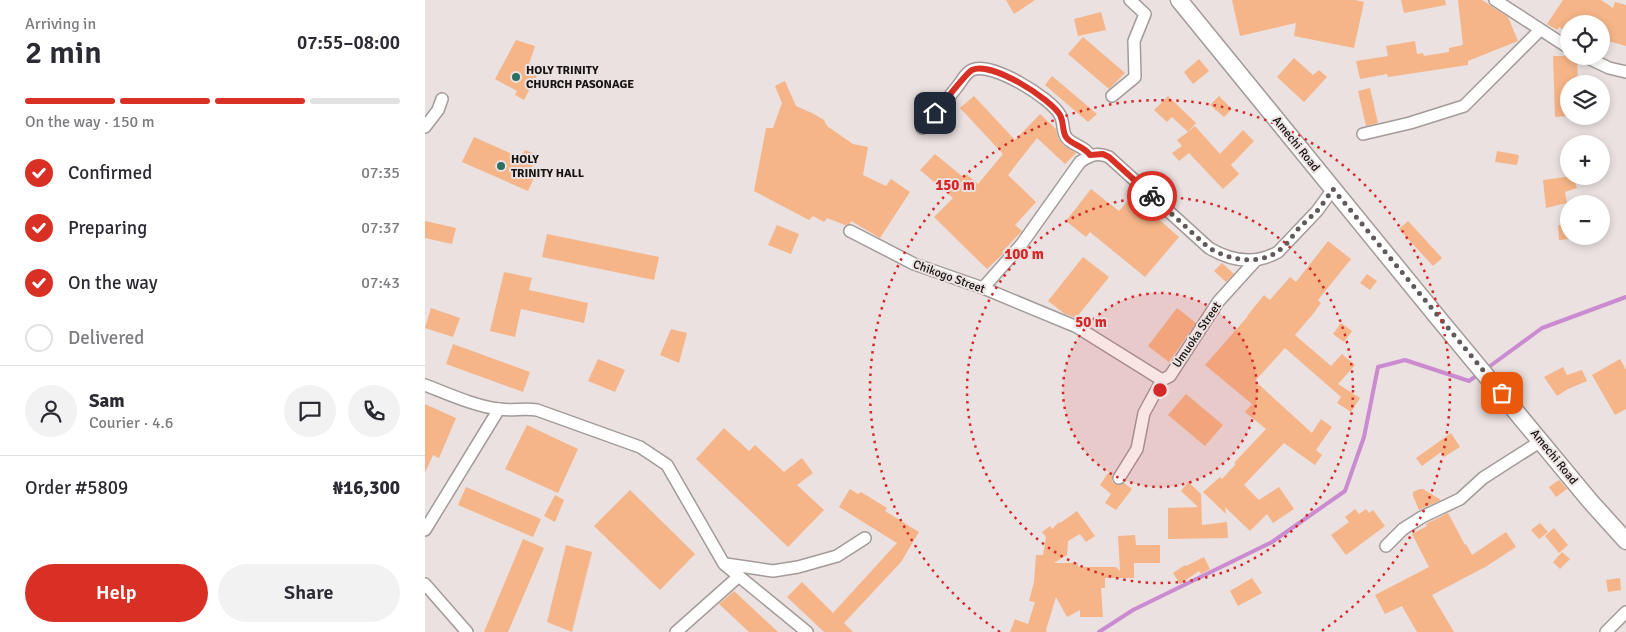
<!DOCTYPE html>
<meta charset="utf-8">
<style>
:root{--surface:#fff;--page:#f2f2f3;--text:#2b2b33;--muted:#7c7c81;--line:#e1e1e2;--accent:#d93025}
body{margin:0;font-family:Signika,sans-serif;background:var(--page);color:var(--text);height:100vh;display:flex;flex-direction:column;font-size:19px;white-space:nowrap}
*{box-sizing:border-box;margin:0}
p{font-size:16px;color:var(--muted)}
.icon{flex:none;width:28px;height:28px;fill:none;stroke:currentColor;stroke-width:2;stroke-linecap:round;stroke-linejoin:round}
.map{position:relative;flex:1;overflow:hidden}
.drawer{display:flex;flex-direction:column;background:var(--surface);width:425px}
.drawer>*{flex:none}
.fabs{position:absolute;left:1135px;top:15px;display:grid;gap:10px}
.fabs a{display:grid;place-items:center;width:50px;height:50px;border-radius:50%;background:var(--surface);box-shadow:0 2px 8px #0003;font-size:25px}
.pin{position:absolute;display:grid;place-items:center;width:42px;height:42px;color:#fff;margin:-21px;border-radius:10px;box-shadow:0 2px 8px #0006}
.courier{position:absolute;display:grid;place-items:center;width:50px;height:50px;margin:-25px;border:4px solid #d93025;border-radius:50%;background:#fff;color:#222;box-shadow:0 1px 6px #0007}
.summary em{font-style:normal;font-weight:600}
.summary div{display:flex;flex-direction:column-reverse}
.summary{display:flex;align-items:center;justify-content:space-between;height:85px;padding:0 25px}
h1{font-size:32px;font-weight:600;line-height:38px}
.bar{display:grid;grid-template-columns:repeat(4,1fr);gap:8px 5px;align-content:center;height:60px;padding:0 25px}
.bar i{height:6px;border-radius:4px;background:var(--line)}
.bar .on{background:var(--accent)}
.bar p{grid-column:span 4}
.line{display:flex;align-items:center;gap:12px;padding:0 25px;border-top:1px solid var(--line)}
.line div{flex:1}
.round{display:grid;place-items:center;flex:none;width:52px;height:52px;border-radius:26px;background:var(--page)}
ol{padding:0 25px;list-style:none}
li{display:flex;align-items:center;gap:15px;height:55px}
li p{margin-inline-start:auto}
li .icon{padding:5px;border-radius:50%;background:var(--accent);color:#fff;stroke-width:4}
li:last-child{color:var(--muted)}
li i{width:28px;height:28px;border:2px solid var(--line);border-radius:50%}
.cta{display:flex;gap:10px;margin-top:auto;padding:10px 25px}
.cta a{flex:1;height:58px;border-radius:30px;background:var(--accent);color:#fff;font-size:20px;font-weight:600;line-height:58px;text-align:center}
.cta a+a{background:var(--page);color:var(--text)}
main{display:flex;flex:1;min-height:0}
.map>svg:first-child{display:block}
</style>
<main>
<section class="drawer">
<div class="summary"><div><h1>2 min</h1><p>Arriving in</p></div><em>07:55–08:00</em></div>
<div class="bar"><i class="on"></i><i class="on"></i><i class="on"></i><i></i><p>On the way · 150 m</p></div>
<ol>
<li><svg class="icon" aria-label="check" viewBox="0 0 24 24"><path d="M5 12l5 5 9-10"/></svg>Confirmed<p>07:35</p></li>
<li><svg class="icon" aria-label="check" viewBox="0 0 24 24"><path d="M5 12l5 5 9-10"/></svg>Preparing<p>07:37</p></li>
<li><svg class="icon" aria-label="check" viewBox="0 0 24 24"><path d="M5 12l5 5 9-10"/></svg>On the way<p>07:43</p></li>
<li><i></i>Delivered</li>
</ol>
<div class="line" style="height:90px"><a class="round"><svg class="icon" aria-label="person" viewBox="0 0 24 24"><circle cx="12" cy="8" r="4"/><path d="M4 21q1-7 8-7t8 7"/></svg></a><div><b>Sam</b><p>Courier · 4.6</p></div><a class="round"><svg class="icon" aria-label="chat" viewBox="0 0 24 24"><path d="M4 5h16v11H9l-5 4z"/></svg></a><a class="round"><svg class="icon" aria-label="phone" viewBox="0 0 24 24"><path d="M5 4h4l2 5-3 2q2 4 5 5l2-3 5 2v4C11 20 4 13 5 4z"/></svg></a></div>
<div class="line" style="height:65px"><div>Order #5809</div><b>₦16,300</b></div>
<div class="cta"><a>Help</a><a>Share</a></div>
</section>
<div class="map">
<svg width="1201" height="632" viewBox="0 0 1201 632">
<rect width="100%" height="100%" fill="#eae1e0"/>
<g fill="none" stroke-linecap="round" stroke-linejoin="round">
<g stroke="#ca8bd1" stroke-width="4">
<path d="M1061 369 1117 328 1201 297"/>
<path d="M674 632 708 610 847 542 920 491 939 437 953 367 980 360 1044 381 1054 374"/>
</g>
</g>
<g fill="#f6b588">
<path d="M581 0H610L589 14Z"/>
<path d="M807 0H930L939 2 929 48 869 36 871 23 815 36Z"/>
<path d="M976 0H1020L1021 5 979 13Z"/>
<path d="M1033 0H1057L1083 17 1093 41 1043 61V65L963 77 962 74 935 79 931 61 963 56 961 46 990 41 992 54 998 53 999 56 1024 52V48L1038 45Z"/>
<path d="M1138 0H1176L1188 8 1190 2 1201 5V46L1176 39V24H1144V34L1134 27 1132 30 1122 24Z"/>
<path d="M676 12 681 30 653 36 649 19Z"/>
<path d="M658 37 700 73 684 89 643 54Z"/>
<path d="M91 40 110 46 102 70 112 75 99 100 90 95 92 91 70 79Z"/>
<path d="M1128 56H1152L1153 84H1144V116L1130 117Z"/>
<path d="M869 58 888 75 894 70 902 77 879 102 852 77Z"/>
<path d="M774 59 784 71 768 84 759 72Z"/>
<path d="M627 76 672 114 663 122 620 85Z"/>
<path d="M360 81 371 106 387 113 399 120 402 126 428 144 443 147 438 175 461 186 466 179 485 192 455 238 426 221 425 224 420 225 402 218 399 222 388 216 384 220 329 191 341 128H348L357 103 350 86Z"/>
<path d="M945 88 953 123 941 126 933 91Z"/>
<path d="M549 96 590 140 615 114 631 129 633 138 638 145 651 153 640 164 612 138 583 175 611 202 590 225 597 231 578 251 579 253 562 269 509 217 528 198 495 170 510 154 538 177 541 174 553 184 578 154 535 108Z"/>
<path d="M743 96 771 123 763 132 770 126 795 154 818 130 829 141 806 165 814 174 798 189 764 153 754 161 747 153 757 146 752 140 763 132 747 117 742 122 729 110Z"/>
<path d="M794 96 807 109 799 117 785 105Z"/>
<path d="M49 137 96 158 100 150 112 155 106 169 112 171 103 191 37 162Z"/>
<path d="M1072 151 1094 155 1092 165 1070 162Z"/>
<path d="M1148 176 1152 188 1140 192 1142 203 1121 208 1118 180Z"/>
<path d="M666 189 694 211 707 196 754 237 720 277 665 232 661 237 641 221Z"/>
<path d="M0 221 31 228 27 244 0 238Z"/>
<path d="M983 221 1017 258 1008 266 974 229Z"/>
<path d="M1144 224V239L1134 240 1133 225Z"/>
<path d="M352 225 374 234 366 254 343 245Z"/>
<path d="M122 234 234 257 229 280 117 257Z"/>
<path d="M903 241 926 259 893 300 896 303 888 314 870 335 906 366 917 354 930 365 913 384 935 398 926 412 912 403 916 397 860 348 830 381 887 433 896 419 907 427 891 450 897 455 890 465 859 443 819 485 834 500 854 487 869 509 848 523 842 514 825 531 800 507 801 514 778 492 795 477 797 479 811 464 809 463 841 429 820 412 827 404 780 365 823 316H822L839 295 845 300 865 277 871 282Z"/>
<path d="M658 257 684 277 651 318 640 314 623 301Z"/>
<path d="M797 263 809 274 801 282 789 271Z"/>
<path d="M79 272 107 278 104 290 163 303 159 323 96 309 90 337 65 331Z"/>
<path d="M942 274 952 281 945 290 935 283Z"/>
<path d="M6 308 35 318 28 337 0 328Z"/>
<path d="M752 308 771 323 744 362 723 346Z"/>
<path d="M916 323 927 331 919 342 908 334Z"/>
<path d="M246 329 262 333 254 363 235 355Z"/>
<path d="M28 344 105 372 98 392 21 364Z"/>
<path d="M173 359 200 370 190 392 163 381Z"/>
<path d="M1195 359 1201 370V409L1190 415 1167 375Z"/>
<path d="M1138 367 1142 375 1157 370 1162 381 1143 389 1132 396 1119 377Z"/>
<path d="M761 394 798 425 780 446 743 415Z"/>
<path d="M0 404 31 418 14 458 8 455 0 473Z"/>
<path d="M102 425 153 449 133 493 80 469Z"/>
<path d="M299 428 324 451 330 445 359 472 377 458 388 473 372 485 399 510 363 547 271 459Z"/>
<path d="M1026 433 1035 447 1019 457 1016 452 997 466 991 458Z"/>
<path d="M683 473 687 475V481L690 484 694 485 699 483 707 489 691 510 680 503 686 494 675 485Z"/>
<path d="M1134 480 1142 489 1131 497 1124 487Z"/>
<path d="M763 482 776 494 777 525 802 522 803 538 743 539V508L773 507 756 491Z"/>
<path d="M41 487 116 519 108 537 33 505Z"/>
<path d="M425 489 433 494 436 492 462 508 460 511 494 532 476 562 419 623 428 632H399L362 597 377 582 408 613 472 543 414 507Z"/>
<path d="M995 489H998L1016 500 994 510 988 496V492Z"/>
<path d="M205 490 270 554 235 590 169 526Z"/>
<path d="M130 495 139 500 130 522 119 516Z"/>
<path d="M930 509 934 514 941 509 944 513 948 510 960 526 921 555 906 535 924 522 920 517Z"/>
<path d="M652 511 670 536 661 542 655 534 643 541 642 555 629 563H653V567H691L695 571 693 536 710 535 711 545H735V563H709V578H680V588H676L678 617H655V610L642 617 631 597 621 630 622 632H585L590 619 603 624 610 602 604 601 609 582 611 555H618L621 537 617 532 625 526 627 529 634 522 635 523Z"/>
<path d="M1023 513 1040 545 1041 544 1047 555 1081 532 1091 547 1062 566 1007 595 1029 632H992L977 606 960 614 950 595 1004 567 987 534 1002 526 1001 524Z"/>
<path d="M1115 523 1123 532 1114 539 1106 530Z"/>
<path d="M1129 528 1143 545 1134 553 1120 536Z"/>
<path d="M98 539 119 548 83 632H59Z"/>
<path d="M141 545 167 552 147 632 122 622Z"/>
<path d="M1137 552 1145 559 1135 569 1128 562Z"/>
<path d="M779 557 785 569 776 574 774 571 755 584 748 573 760 565 761 566Z"/>
<path d="M827 578 837 593 813 606 805 591Z"/>
<path d="M1195 578 1196 590 1183 592 1181 580Z"/>
<path d="M309 591 353 632H324L294 604Z"/>
</g>
<g fill="none" stroke-linecap="round" stroke-linejoin="round">
<g stroke="#a39b9a" stroke-width="14">
<g id="minor">
<path d="M1070 0 1144 48"/>
<path d="M1159 56 1184 68 1201 72"/>
<path d="M687 96 710 77 709 41 720 14 705 0"/>
<path d="M0 127 13 110 17 99"/>
<path d="M497 128C509 114 521 101 532 87 537 81 540 73 547 70 566 61 626 98 635 115 639 122 637 131 641 137 646 145 658 145 665 155"/>
<path d="M938 134 985 123 1039 106 1115 30"/>
<path d="M425 231 489 264 558 288 652 327 737 380 745 376 793 302 831 260"/>
<path d="M558 288 596 245 655 162C666 155 672 152 684 157L784 248C806 261 830 265 853 252L892 211 908 189"/>
<path d="M0 385C21 393 52 407 74 409 87 411 99 408 112 410L215 447 242 465 299 564 382 632"/>
<path d="M694 478 712 449 719 413 737 380"/>
<path d="M0 530 74 409"/>
<path d="M961 546 978 529 997 517 1035 499 1058 478 1116 441"/>
<path d="M301 564 348 571 373 567 412 556 440 538"/>
<path d="M0 584 42 632"/>
<path d="M251 632 314 576"/>
<path d="M1181 632 1201 612"/>
</g>
</g>
<g stroke="#a39b9a" stroke-width="19">
<path id="secondary" d="M754 0 1014 319 1165 501 1201 541"/>
</g>
<use href="#minor" stroke="#fff" stroke-width="11"/>
<use href="#secondary" stroke="#fff" stroke-width="16"/>
</g>
<g fill="none" stroke-linecap="round" stroke-linejoin="round">
<path stroke="#605b5a" stroke-width="5" stroke-dasharray="0 9" d="M727 196 784 248C807 261 837 267 858 247 865 241 869 233 875 227 881 221 887 216 892 211 898 204 903 196 908 189L1077 393"/>
<path stroke="#d93025" stroke-width="6" d="M510 113C516 106 541 73 547 70 566 61 625 98 635 115 639 122 637 131 641 137 646 145 658 145 665 155L678 154 684 157 727 196"/>
</g>
<circle cx="735" cy="390" r="97" fill="#d62828" fill-opacity=".12"/>
<g fill="none" stroke="#d62828" stroke-width="2.5" stroke-dasharray="2.5 5">
<circle cx="735" cy="390" r="97"/>
<circle cx="735" cy="390" r="193"/>
<path d="M575 632A290 290 0 1 1 895 632"/>
</g>
<g fill="#2a7065" stroke="#eae1e0" stroke-width="2">
<circle cx="91" cy="77" r="5"/>
<circle cx="76" cy="166" r="5"/>
</g>
<g text-anchor="middle" dominant-baseline="central" stroke-width="4" stroke-linejoin="round" paint-order="stroke">
<g font-size="12" font-weight="bold" fill="#161312" stroke="#eae1e0" text-anchor="start">
<text x="101" y="70">HOLY TRINITY<tspan x="101" dy="14">CHURCH PASONAGE</tspan></text>
<text x="86" y="159">HOLY<tspan x="86" dy="14">TRINITY HALL</tspan></text>
</g>
<g font-size="12" fill="#161312" stroke="#eae1e0">
<text transform="translate(871 144) rotate(51)">Amechi Road</text>
<text transform="translate(524 277) rotate(20)">Chikogo Street</text>
<text transform="translate(772 335) rotate(-56)">Umuoka Street</text>
<text transform="translate(1129 457) rotate(51)">Amechi Road</text>
</g>
</g>
<circle cx="735" cy="390" r="8" fill="#d62828" stroke="#eae1e0" stroke-width="2.5"/>
<g font-size="15" text-anchor="middle" font-weight="bold" fill="#d62828" stroke="#eae1e0" stroke-width="4" stroke-linejoin="round" paint-order="stroke">
<text x="530" y="190">150 m</text>
<text x="599" y="259">100 m</text>
<text x="666" y="327">50 m</text>
</g>
</svg>
<div class="fabs">
<a><svg class="icon" aria-label="locate" viewBox="0 0 24 24"><circle cx="12" cy="12" r="6"/><path d="M12 2v4M12 18v4M2 12h4M18 12h4"/></svg></a>
<a><svg class="icon" aria-label="layers" viewBox="0 0 24 24"><path d="M12 4l9 5-9 5-9-5zM3 14l9 5 9-5"/></svg></a>
<a>+</a>
<a>−</a>
</div>
<div class="pin" style="left:1077px;top:393px;background:#ea580c"><svg class="icon" aria-label="bag" viewBox="0 0 24 24"><path d="M5 8h14l-1 12H6zM9 8a3 3 0 0 1 6 0"/></svg></div>
<div class="pin" style="left:510px;top:113px;background:#1f2937"><svg class="icon" aria-label="home" viewBox="0 0 24 24"><path d="M3 11l9-7 9 7M6 9v11h12V9"/></svg></div>
<div class="courier" style="left:727px;top:196px"><svg class="icon" aria-label="bike" viewBox="0 0 24 24"><circle cx="6" cy="16" r="4"/><circle cx="18" cy="16" r="4"/><path d="M6 16l4-8h5l3 8M10 8l3 8H6M13 5h3"/></svg></div>
</div>
</main>
